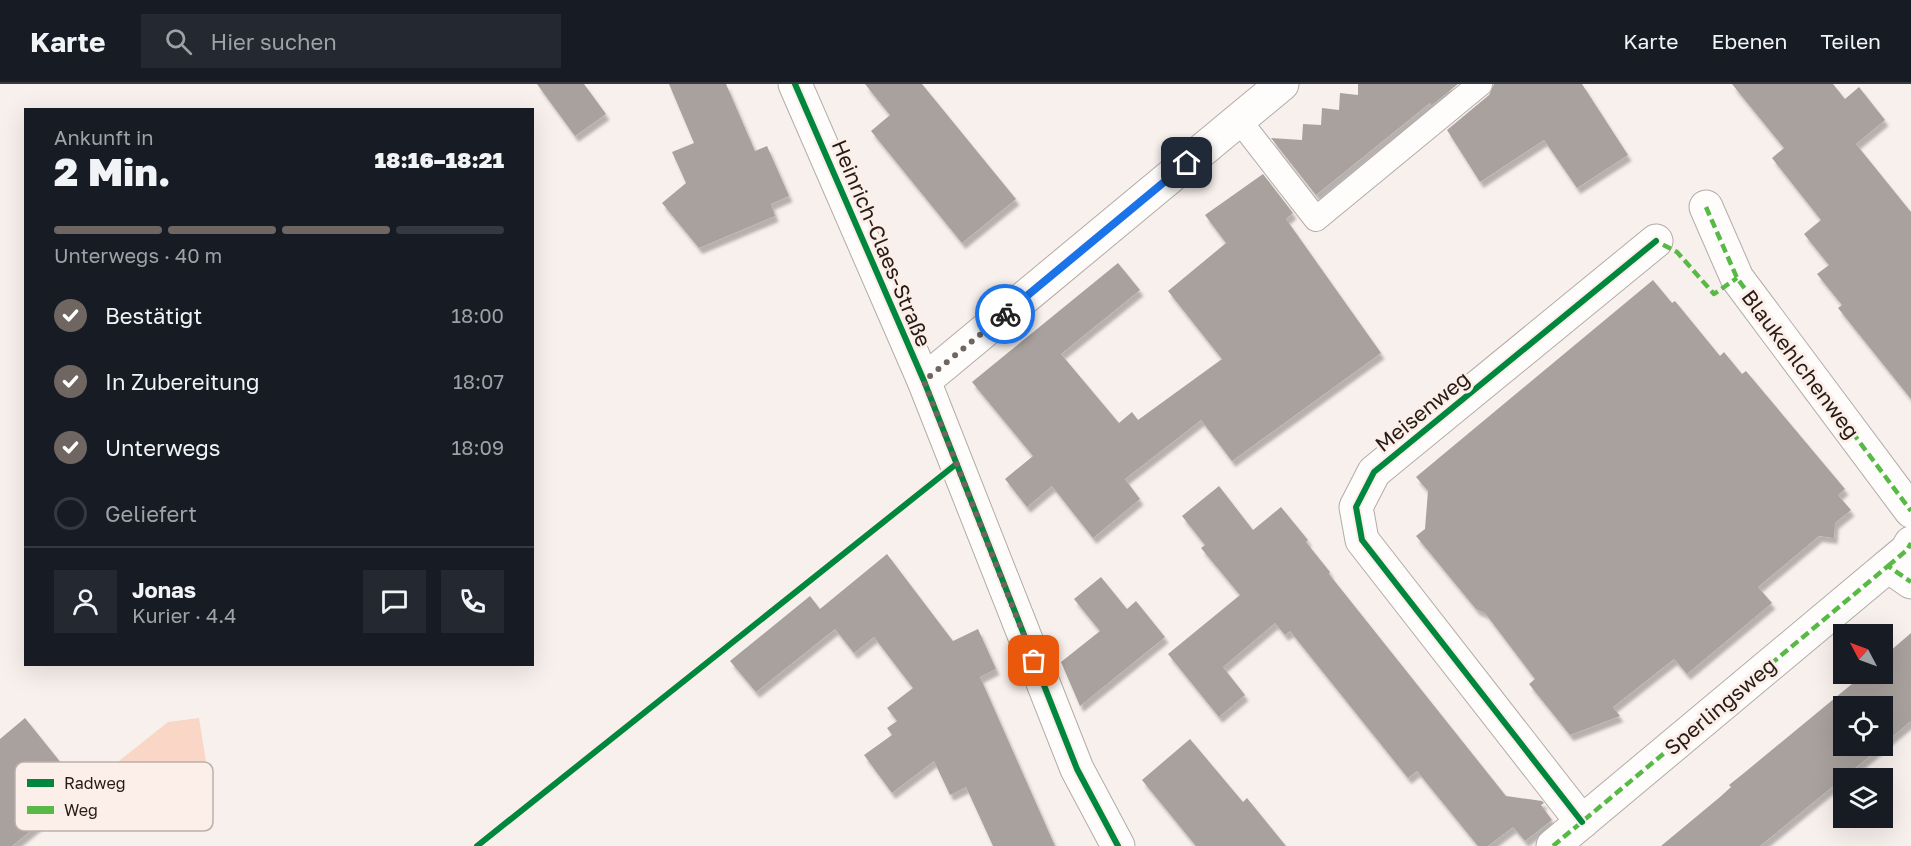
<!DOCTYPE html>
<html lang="de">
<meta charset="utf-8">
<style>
:root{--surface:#171b24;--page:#242831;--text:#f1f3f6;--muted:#9ea1a6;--line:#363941;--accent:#706661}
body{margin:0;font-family:"Golos Text",sans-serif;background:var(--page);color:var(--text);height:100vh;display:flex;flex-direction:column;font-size:22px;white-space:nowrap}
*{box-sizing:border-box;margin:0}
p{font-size:20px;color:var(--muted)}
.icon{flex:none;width:33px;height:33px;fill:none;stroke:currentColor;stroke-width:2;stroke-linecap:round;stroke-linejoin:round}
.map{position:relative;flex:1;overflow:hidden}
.details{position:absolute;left:24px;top:24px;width:510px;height:558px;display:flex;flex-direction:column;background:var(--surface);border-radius:0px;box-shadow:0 6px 24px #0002}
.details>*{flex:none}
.needle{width:39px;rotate:311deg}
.buttons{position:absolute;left:1833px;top:540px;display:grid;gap:12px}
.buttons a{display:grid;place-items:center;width:60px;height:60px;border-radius:0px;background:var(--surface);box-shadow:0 6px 24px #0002;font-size:30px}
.pin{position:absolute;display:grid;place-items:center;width:51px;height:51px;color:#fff;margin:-26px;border-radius:12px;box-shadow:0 3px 9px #0006}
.courier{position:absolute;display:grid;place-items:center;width:60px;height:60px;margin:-30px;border:4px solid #1a73e8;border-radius:50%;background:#fff;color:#222;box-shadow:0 2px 8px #0007}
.overview em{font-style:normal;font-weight:800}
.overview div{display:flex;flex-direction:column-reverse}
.overview{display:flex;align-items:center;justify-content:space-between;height:102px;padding:0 30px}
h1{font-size:39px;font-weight:800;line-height:45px}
.bar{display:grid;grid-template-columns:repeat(4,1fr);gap:9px 6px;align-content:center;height:72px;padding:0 30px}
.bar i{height:8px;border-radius:4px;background:var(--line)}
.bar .active{background:var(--accent)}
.bar p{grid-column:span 4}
.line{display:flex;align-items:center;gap:15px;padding:0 30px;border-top:2px solid var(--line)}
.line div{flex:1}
.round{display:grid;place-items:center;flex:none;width:63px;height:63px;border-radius:0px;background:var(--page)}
ol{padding:0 30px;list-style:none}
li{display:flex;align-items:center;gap:18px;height:66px}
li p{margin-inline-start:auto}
li .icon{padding:6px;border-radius:50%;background:var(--accent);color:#fff;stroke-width:4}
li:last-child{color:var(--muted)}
li i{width:33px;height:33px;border:3px solid var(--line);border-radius:50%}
header{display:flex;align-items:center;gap:36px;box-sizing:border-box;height:84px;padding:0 30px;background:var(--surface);border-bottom:2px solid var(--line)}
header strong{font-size:28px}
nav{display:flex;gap:33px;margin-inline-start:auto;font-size:21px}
.search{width:420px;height:54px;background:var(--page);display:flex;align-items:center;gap:15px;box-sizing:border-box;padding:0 21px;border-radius:0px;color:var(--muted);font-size:22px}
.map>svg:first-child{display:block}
</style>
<header>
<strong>Karte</strong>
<div class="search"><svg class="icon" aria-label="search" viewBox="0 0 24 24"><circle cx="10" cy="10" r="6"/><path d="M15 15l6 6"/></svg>Hier suchen</div>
<nav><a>Karte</a><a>Ebenen</a><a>Teilen</a></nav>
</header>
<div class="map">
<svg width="1911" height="762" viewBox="0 0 1911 762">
<defs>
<filter id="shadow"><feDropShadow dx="3.5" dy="6" stdDeviation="1.5" flood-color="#0004"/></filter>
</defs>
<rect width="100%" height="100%" fill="#f8f0ed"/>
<path fill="#f9d6c5" d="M199 634 207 684 150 729 106 715 119 677 168 638Z"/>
<g fill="#a9a19d" filter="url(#shadow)">
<path d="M537 0H584L606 30 575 52Z"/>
<path d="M669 0H726L755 67 767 62 789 112 771 120 775 132 699 164 662 119 686 99 672 68 694 59Z"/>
<path d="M865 0H922L1016 115 962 159 871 47 890 31Z"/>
<path d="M1358 0H1458L1431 22 1430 19 1316 111 1271 54 1302 56 1303 40 1321 41 1322 24 1339 26 1340 9 1358 11Z"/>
<path d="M1494 0H1582L1628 71 1577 104 1544 56 1480 98 1447 46 1489 11Z"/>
<path d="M1732 0H1833L1845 15 1859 3 1885 36 1856 60 1911 128V315L1838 224 1842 221 1817 190 1829 181 1804 150 1821 136 1772 74 1784 64Z"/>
<path d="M1263 90 1293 129 1286 135 1381 269 1232 377 1201 336 1125 395 1140 415 1093 454 1052 402 1027 423 1005 395 1033 372 972 298 1118 179 1140 206 1061 270 1119 339 1132 328 1138 336 1222 275 1168 207 1226 159 1205 131Z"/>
<path d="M1653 196 1672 219 1675 217 1720 272 1724 268 1742 290 1746 287 1845 405 1838 411 1851 426 1835 439 1834 454 1819 452 1758 503 1772 519 1687 590 1674 575 1613 623 1620 632 1570 651 1529 600 1535 595 1485 529 1476 525 1416 452 1425 445 1428 407 1416 393Z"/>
<path d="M1219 402 1253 446 1281 423 1308 456 1306 458 1330 488 1329 490 1506 712 1542 717 1544 719 1541 721 1552 736 1525 757 1513 743 1488 762H1478L1417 687 1408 694 1290 547 1285 551 1275 539 1223 583 1245 611 1219 633 1168 570 1240 511 1201 464 1205 461 1182 432Z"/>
<path d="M887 470 953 557 978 545 996 585 980 593 1055 762H993L966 703 950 711 934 677 892 709 864 671 892 651 887 644 897 637 887 624 913 604 874 553 854 569 835 545 756 608 730 577 810 512 820 525Z"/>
<path d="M1101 493 1127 525 1136 517 1165 553 1080 622 1061 578 1100 547 1074 515Z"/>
<path d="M1911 549V637L1882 661V622H1844V662H1882L1760 762H1661L1720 713 1731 703 1729 701 1744 689 1864 590H1882V574Z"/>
<path d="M25 634 82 705 12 762H0V655Z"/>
<path d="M1190 655 1243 718 1247 714 1286 762H1196L1142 696Z"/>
</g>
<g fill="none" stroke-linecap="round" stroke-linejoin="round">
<g stroke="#b3aba7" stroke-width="26">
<path id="service" d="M1239 36 1316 135 1480 0"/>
</g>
<g stroke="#b3aba7" stroke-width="35">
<g id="minor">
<path d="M795 0 924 297 1077 685 1118 762"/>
<path d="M1706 123 1737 194 1911 427"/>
<path d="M924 297 1282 0"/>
<path d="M1888 482 1907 466 1911 459"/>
<path d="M1582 738 1362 456 1356 423 1374 388 1656 157"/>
<path d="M1553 762 1888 482 1911 498"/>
</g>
</g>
<use href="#service" stroke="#fefdfc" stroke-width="24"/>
<use href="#minor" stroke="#fefdfc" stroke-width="33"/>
<g stroke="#58b947" stroke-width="4.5" stroke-dasharray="9 4.5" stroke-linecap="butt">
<path d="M1706 123 1737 194 1911 427"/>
<path d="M1652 161 1656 157 1677 168 1714 210 1737 194"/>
<path d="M1888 482 1907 466 1911 459"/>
<path d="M1553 762 1888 482 1911 498"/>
</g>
<g stroke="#fcefe9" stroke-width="10">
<g id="cycleway">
<path d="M795 0 924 297 1077 685 1118 762"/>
<path d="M1582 738 1362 456 1356 423 1374 388 1656 157"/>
<path d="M477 762 955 381"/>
</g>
</g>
<use href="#cycleway" stroke="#00873e" stroke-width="6"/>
</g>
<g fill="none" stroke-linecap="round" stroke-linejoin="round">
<path stroke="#706661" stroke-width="6" stroke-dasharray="0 10.8" d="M1005 230 924 297 1034 577"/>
<path stroke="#1a73e8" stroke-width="8" d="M1005 230 1187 79"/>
</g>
<g text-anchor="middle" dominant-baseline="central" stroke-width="6" stroke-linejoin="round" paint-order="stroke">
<g font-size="21" fill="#271b15" stroke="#fcefe9">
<text transform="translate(882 159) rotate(67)">Heinrich-Claes-Straße</text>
<text transform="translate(1801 280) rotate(53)">Blaukehlchenweg</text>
<text transform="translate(1422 327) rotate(-39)">Meisenweg</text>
<text transform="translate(1720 622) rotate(-40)">Sperlingsweg</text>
</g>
</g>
<rect x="15" y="678" width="198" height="69" rx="9" fill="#fcefe9" stroke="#bcafa9" stroke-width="1.5"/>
<rect x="27" y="695" width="27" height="8" fill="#00873e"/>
<rect x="27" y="722" width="27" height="8" fill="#58b947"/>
<g font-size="16" fill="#271b15">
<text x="64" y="705">Radweg</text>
<text x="64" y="732">Weg</text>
</g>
</svg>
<div class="buttons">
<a><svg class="needle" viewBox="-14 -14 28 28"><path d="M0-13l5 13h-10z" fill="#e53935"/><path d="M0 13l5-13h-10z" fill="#9ea1a6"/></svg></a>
<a><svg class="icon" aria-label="locate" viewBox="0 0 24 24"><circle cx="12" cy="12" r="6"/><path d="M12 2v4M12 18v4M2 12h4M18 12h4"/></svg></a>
<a><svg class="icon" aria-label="layers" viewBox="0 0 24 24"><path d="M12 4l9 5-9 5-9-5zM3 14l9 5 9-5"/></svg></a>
</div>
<div class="pin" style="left:1034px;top:577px;background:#ea580c"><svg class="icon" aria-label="bag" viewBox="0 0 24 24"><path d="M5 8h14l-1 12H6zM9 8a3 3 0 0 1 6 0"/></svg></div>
<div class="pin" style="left:1187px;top:79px;background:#1f2937"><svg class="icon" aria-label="home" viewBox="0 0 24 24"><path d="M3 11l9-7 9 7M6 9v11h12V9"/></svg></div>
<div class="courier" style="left:1005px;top:230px"><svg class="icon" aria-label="bike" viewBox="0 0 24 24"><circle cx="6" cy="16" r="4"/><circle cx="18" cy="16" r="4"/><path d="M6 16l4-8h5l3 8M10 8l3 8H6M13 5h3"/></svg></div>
<section class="details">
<div class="overview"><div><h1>2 Min.</h1><p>Ankunft in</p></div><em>18:16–18:21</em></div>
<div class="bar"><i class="active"></i><i class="active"></i><i class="active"></i><i></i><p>Unterwegs · 40 m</p></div>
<ol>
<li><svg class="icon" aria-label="check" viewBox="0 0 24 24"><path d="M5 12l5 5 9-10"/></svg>Bestätigt<p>18:00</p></li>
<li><svg class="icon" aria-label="check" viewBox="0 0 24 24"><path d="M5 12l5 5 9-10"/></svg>In Zubereitung<p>18:07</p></li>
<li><svg class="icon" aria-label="check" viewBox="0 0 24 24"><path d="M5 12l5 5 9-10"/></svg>Unterwegs<p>18:09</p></li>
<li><i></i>Geliefert</li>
</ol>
<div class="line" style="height:108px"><a class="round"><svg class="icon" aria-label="person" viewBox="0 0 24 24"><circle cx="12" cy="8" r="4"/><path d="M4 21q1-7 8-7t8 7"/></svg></a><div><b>Jonas</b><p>Kurier · 4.4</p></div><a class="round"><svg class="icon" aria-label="chat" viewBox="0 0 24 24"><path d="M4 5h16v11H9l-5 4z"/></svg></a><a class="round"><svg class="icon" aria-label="phone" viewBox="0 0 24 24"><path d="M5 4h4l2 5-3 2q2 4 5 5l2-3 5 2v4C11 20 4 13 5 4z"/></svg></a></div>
</section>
</div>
